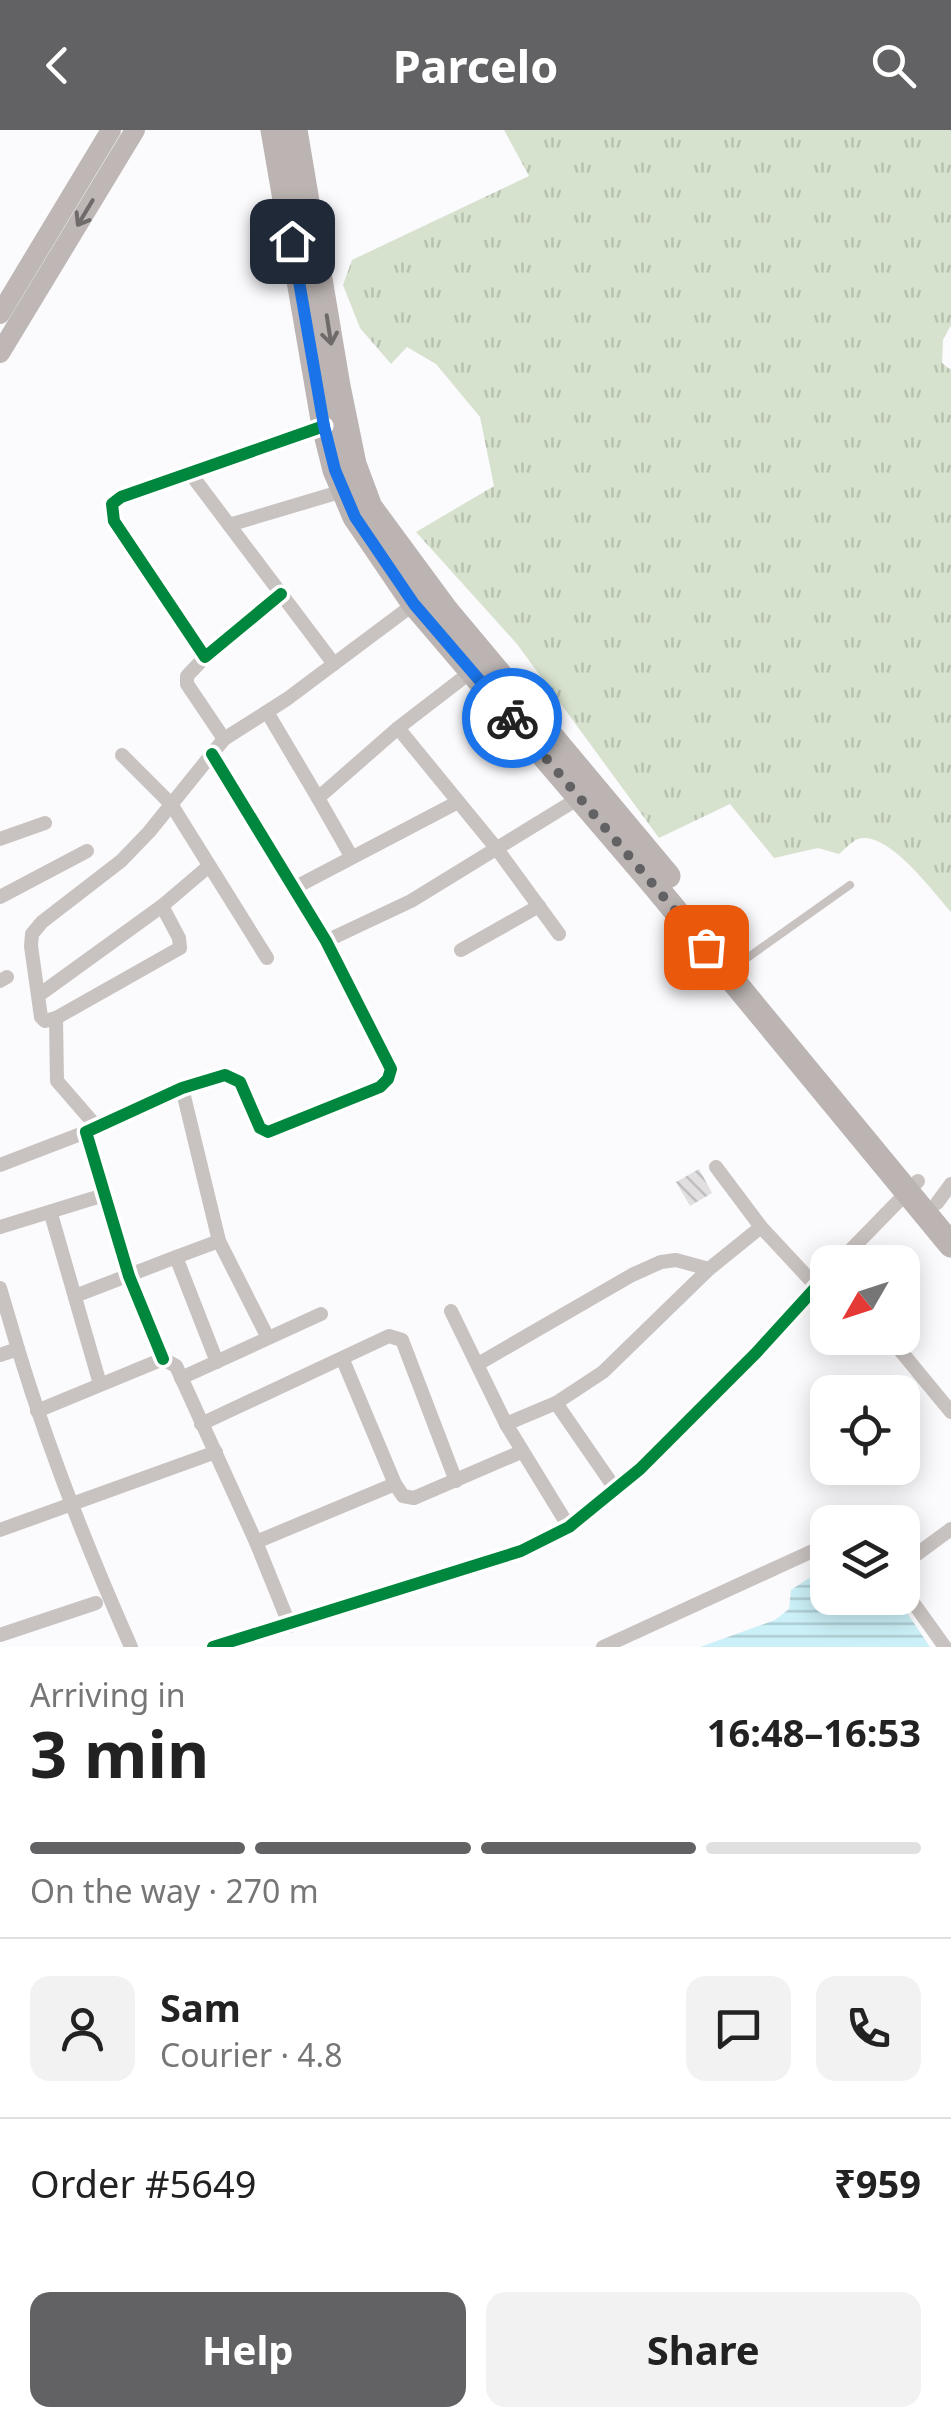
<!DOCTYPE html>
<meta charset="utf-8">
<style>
:root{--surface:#fff;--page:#f2f2f2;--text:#222;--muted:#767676;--line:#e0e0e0;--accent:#626163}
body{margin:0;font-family:"Noto Sans",sans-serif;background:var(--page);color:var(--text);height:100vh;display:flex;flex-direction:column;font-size:38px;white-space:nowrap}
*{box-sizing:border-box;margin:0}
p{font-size:32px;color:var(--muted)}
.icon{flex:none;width:55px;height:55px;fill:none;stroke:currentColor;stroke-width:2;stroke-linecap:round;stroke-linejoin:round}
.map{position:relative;height:1517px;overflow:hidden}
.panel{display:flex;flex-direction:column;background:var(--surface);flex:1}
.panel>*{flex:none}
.needle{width:65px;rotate:231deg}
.controls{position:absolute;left:810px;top:1115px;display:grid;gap:20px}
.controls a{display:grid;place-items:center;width:110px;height:110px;border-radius:20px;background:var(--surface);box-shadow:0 5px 25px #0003;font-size:50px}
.pin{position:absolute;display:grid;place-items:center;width:85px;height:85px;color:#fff;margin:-42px;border-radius:20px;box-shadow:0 5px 15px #0006}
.courier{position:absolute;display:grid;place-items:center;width:100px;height:100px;margin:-50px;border:8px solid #1a73e8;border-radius:50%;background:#fff;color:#222;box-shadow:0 2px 12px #0007}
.overview em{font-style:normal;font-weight:700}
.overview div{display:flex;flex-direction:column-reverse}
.overview{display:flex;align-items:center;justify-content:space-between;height:170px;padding:0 30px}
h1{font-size:65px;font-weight:700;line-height:75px}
.bar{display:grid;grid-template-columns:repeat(4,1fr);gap:15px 10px;align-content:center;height:120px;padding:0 30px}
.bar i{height:12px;border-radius:8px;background:var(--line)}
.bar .active{background:var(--accent)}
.bar p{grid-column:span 4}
.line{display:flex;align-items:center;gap:25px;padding:0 30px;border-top:2px solid var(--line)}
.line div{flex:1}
.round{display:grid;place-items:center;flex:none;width:105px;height:105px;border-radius:20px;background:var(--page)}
.button{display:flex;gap:20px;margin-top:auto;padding:20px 30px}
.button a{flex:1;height:115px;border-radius:20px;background:var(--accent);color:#fff;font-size:40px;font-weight:700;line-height:115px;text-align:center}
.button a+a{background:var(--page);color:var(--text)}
header{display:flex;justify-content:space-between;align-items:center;height:130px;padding:0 30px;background:var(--accent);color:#fff;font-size:45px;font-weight:700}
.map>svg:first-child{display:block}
</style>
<header><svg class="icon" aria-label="back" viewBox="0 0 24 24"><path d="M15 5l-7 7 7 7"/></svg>Parcelo<svg class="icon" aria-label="search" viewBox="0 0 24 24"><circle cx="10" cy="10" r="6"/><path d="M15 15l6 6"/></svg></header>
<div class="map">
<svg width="951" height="1517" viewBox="0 0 951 1517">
<defs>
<pattern id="grass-tufts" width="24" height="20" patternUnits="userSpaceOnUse" patternTransform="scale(2.5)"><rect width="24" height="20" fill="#d7e2ce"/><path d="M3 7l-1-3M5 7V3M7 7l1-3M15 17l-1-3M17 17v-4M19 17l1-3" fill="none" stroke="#b7c1b0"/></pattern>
<pattern id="water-rules" width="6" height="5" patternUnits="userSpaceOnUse" patternTransform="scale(2.5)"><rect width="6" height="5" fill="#cbf0f7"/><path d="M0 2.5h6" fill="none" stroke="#adcdd3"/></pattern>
<pattern id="building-back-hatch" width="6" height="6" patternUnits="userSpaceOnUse" patternTransform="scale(2.5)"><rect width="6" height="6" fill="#e1dfe0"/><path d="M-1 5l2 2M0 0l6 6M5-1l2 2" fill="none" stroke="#c0bebf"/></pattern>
</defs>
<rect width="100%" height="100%" fill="#fbfafd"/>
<path fill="url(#grass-tufts)" d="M504 0H951V195L943 210 942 233 951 240V782C933 762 888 700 858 709 852 711 844 720 839 724L818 718 774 728 730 674 659 708 517 514 416 402 494 356 480 287 436 234 407 217 391 234 360 198 343 155 352 130 529 46Z"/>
<path fill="url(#water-rules)" d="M827 1436 828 1468H897L930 1517H700L775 1490 789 1479 791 1460Z"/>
<path fill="url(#building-back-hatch)" d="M699 1039 712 1063 690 1076 676 1052Z"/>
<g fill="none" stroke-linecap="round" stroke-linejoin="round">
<path stroke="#c8c2c0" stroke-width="8" d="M740 833 850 755"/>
<g stroke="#c8c2c0" stroke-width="14">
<path d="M190 343 334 534"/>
<path d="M229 395 343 361"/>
<path d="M281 464 205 527 114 391 112 374 121 367 324 296"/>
<path d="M205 527 187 546V554L224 609"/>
<path d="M267 582 318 668 398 598 472 541"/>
<path d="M398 598 497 719 559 804"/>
<path d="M122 625 171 674 267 828"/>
<path d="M318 668 351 726"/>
<path d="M0 709 45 693"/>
<path d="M294 758 458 672"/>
<path d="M0 767 87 721"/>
<path d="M162 776 209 736"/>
<path d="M326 811 411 771 579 668"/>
<path d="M461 820 539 776"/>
<path d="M0 851 7 847"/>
<path d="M39 865 162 776 179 808 180 818 56 888 45 891 41 887 31 816 32 804 42 792 121 731 149 702 224 609 287 569 414 474"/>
<path d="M56 888 57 951 97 997"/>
<path d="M182 958 219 1111 267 1206"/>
<path d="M0 1035 86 1002"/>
<path d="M716 1037 761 1097 816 1156"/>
<path d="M937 1073 951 1054"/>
<path d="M51 1084 100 1254"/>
<path d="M0 1097 104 1065"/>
<path d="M176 1127 219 1111"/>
<path d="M839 1132 918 1051"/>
<path d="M0 1158 18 1219"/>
<path d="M75 1166 176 1127 217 1232"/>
<path d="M451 1181 506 1294 569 1397"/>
<path d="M890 1208 951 1282"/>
<path d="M0 1225 18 1219C49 1321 88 1420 131 1517"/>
<path d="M163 1229 129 1146 86 1002 182 958 225 945 240 952 260 998 268 1002 380 957 388 949 391 939 326 811 212 624"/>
<path d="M343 1230 395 1354 403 1366 414 1368 521 1322"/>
<path d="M478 1234 632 1145 661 1132 676 1130 709 1139"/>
<path d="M181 1248 321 1184"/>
<path d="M556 1273 616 1360"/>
<path d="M37 1281 163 1229 176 1236 256 1412 290 1496"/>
<path d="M201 1294 389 1206 402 1210 456 1351"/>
<path d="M506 1294 556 1273 603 1242 709 1139 761 1097"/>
<path d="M0 1400 216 1322"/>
<path d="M256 1412 395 1354"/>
<path d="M902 1435 951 1399"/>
<path d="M902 1457 945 1517"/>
<path d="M0 1505 96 1473"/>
<path d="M213 1517 521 1421 569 1397 640 1339 756 1223 828 1144"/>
<path d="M603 1517 828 1414"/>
</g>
<g stroke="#beb7b5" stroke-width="20">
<path d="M0 184 111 0"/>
<path d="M0 223 135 0"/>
</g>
<g stroke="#bbb4b2" stroke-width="25">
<path d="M273 0 324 296 335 340 355 387 414 474 655 756 951 1115"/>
<path d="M295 0 338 256 354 334 370 377 445 479 668 746"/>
</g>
<g stroke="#fff" stroke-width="19">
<g id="cycleway">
<path d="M281 464 205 527 114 391 112 374 121 367 324 296"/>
<path d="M163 1229 129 1146 86 1002 182 958 225 945 240 952 260 998 268 1002 380 957 388 949 391 939 326 811 212 624"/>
<path d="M213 1517 521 1421 569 1397 640 1339 756 1223 828 1144"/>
</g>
</g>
<use href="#cycleway" stroke="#00873e" stroke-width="12"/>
</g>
<defs><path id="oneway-shaft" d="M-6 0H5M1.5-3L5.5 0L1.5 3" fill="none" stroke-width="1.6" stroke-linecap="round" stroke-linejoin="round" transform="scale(2.5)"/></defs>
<use stroke="#6f6b6b" href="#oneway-shaft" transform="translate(85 83) rotate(121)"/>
<use stroke="#6e6a69" href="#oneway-shaft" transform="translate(329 200) rotate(81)"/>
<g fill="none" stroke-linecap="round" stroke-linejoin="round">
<path stroke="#626163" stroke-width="10" stroke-dasharray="0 18" d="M512 588 706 817"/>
<path stroke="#1a73e8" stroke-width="12" d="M292 111 324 296 335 340 355 387 414 474 512 588"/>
</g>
</svg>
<div class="controls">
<a><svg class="needle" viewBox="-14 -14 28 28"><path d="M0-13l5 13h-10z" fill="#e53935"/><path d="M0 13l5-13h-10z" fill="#767676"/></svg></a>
<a><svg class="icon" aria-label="locate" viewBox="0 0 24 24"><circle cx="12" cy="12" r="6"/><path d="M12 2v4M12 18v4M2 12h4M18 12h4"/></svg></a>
<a><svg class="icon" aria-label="layers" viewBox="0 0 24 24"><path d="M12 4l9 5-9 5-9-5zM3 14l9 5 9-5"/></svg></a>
</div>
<div class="pin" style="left:706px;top:817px;background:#ea580c"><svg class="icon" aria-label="bag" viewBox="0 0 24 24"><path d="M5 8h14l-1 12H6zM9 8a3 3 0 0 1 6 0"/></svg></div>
<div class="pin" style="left:292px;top:111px;background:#1f2937"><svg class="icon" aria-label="home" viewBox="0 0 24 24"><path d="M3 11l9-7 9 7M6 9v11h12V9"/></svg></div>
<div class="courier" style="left:512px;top:588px"><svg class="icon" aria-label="bike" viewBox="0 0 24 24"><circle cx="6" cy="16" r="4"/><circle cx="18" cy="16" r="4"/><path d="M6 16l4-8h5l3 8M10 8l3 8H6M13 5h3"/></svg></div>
</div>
<section class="panel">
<div class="overview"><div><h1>3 min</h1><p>Arriving in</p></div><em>16:48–16:53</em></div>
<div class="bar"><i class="active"></i><i class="active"></i><i class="active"></i><i></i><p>On the way · 270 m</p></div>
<div class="line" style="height:180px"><a class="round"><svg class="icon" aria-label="person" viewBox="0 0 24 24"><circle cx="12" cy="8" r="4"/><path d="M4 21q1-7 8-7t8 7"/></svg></a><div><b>Sam</b><p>Courier · 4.8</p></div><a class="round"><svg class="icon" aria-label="chat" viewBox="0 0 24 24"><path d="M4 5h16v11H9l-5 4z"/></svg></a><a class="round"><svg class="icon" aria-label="phone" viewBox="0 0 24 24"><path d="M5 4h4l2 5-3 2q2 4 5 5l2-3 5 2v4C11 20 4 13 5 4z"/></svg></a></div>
<div class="line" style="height:130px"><div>Order #5649</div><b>₹959</b></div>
<div class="button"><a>Help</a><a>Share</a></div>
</section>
